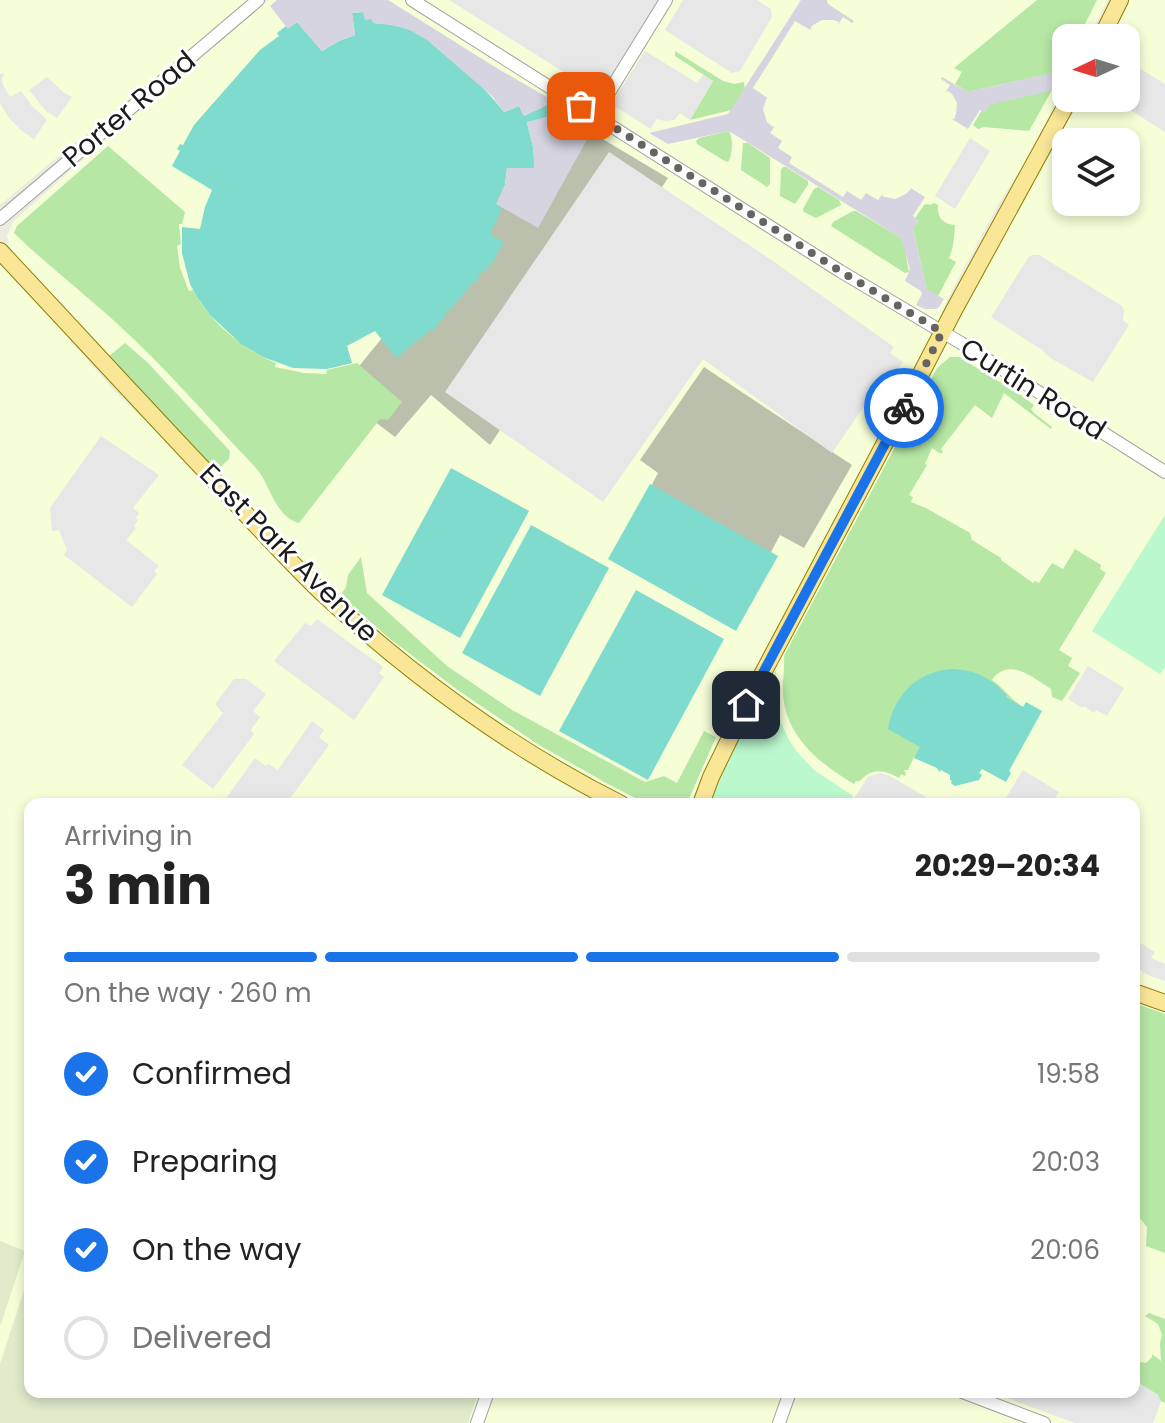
<!DOCTYPE html>
<meta charset="utf-8">
<style>
:root{--surface:#fff;--page:#f2f2f2;--text:#222;--muted:#767676;--line:#e0e0e0;--accent:#1a73e8}
body{margin:0;font-family:Poppins,sans-serif;background:var(--page);color:var(--text);height:100vh;display:flex;flex-direction:column;font-size:30px;white-space:nowrap}
*{box-sizing:border-box;margin:0}
p{font-size:26px;color:var(--muted)}
.icon{flex:none;width:44px;height:44px;fill:none;stroke:currentColor;stroke-width:2;stroke-linecap:round;stroke-linejoin:round}
.map{position:relative;flex:1;overflow:hidden}
.side{position:absolute;left:24px;top:798px;width:1116px;height:600px;display:flex;flex-direction:column;background:var(--surface);border-radius:16px;box-shadow:0 4px 12px #0003}
.side>*{flex:none}
.needle{width:52px;rotate:266deg}
.controls{position:absolute;left:1052px;top:24px;display:grid;gap:16px}
.controls a{display:grid;place-items:center;width:88px;height:88px;border-radius:16px;background:var(--surface);box-shadow:0 4px 12px #0003;font-size:40px}
.pin{position:absolute;display:grid;place-items:center;width:68px;height:68px;color:#fff;margin:-34px;border-radius:16px;box-shadow:0 4px 12px #0006}
.courier{position:absolute;display:grid;place-items:center;width:80px;height:80px;margin:-40px;border:6px solid #1a73e8;border-radius:50%;background:#fff;color:#222;box-shadow:0 2px 10px #0007}
.head em{font-style:normal;font-weight:700}
.head div{display:flex;flex-direction:column-reverse}
.head{display:flex;align-items:center;justify-content:space-between;height:136px;padding:0 40px}
h1{font-size:52px;font-weight:700;line-height:60px}
.bar{display:grid;grid-template-columns:repeat(4,1fr);gap:12px 8px;align-content:center;height:96px;padding:0 40px}
.bar i{height:10px;border-radius:6px;background:var(--line)}
.bar .current{background:var(--accent)}
.bar p{grid-column:span 4}
ol{padding:0 40px;list-style:none}
li{display:flex;align-items:center;gap:24px;height:88px}
li p{margin-inline-start:auto}
li .icon{padding:8px;border-radius:50%;background:var(--accent);color:#fff;stroke-width:4}
li:last-child{color:var(--muted)}
li i{width:44px;height:44px;border:4px solid var(--line);border-radius:50%}
.map>svg:first-child{display:block}
</style>
<div class="map">
<svg width="1165" height="1423" viewBox="0 0 1165 1423">
<rect width="100%" height="100%" fill="#ecebe0"/>
<g fill="#f5fed7" fill-rule="evenodd">
<path d="M0 0H249L133 99 71 146 0 205Z"/>
<path d="M269 0H1108L1088 38H1066V82L1024 165 999 203 948 298 920 362 722 736 691 804H636L590 780 523 740 487 716 398 651 305 568 11 252 7 236 13 222 135 113Z"/>
<path d="M1130 0H1165V996L1134 986V804H707L728 753 937 360 1080 98H1126V38H1111ZM1066 142H1126V202H1066Z"/>
<path d="M0 264 18 280 118 395 163 437 294 576 340 620 601 804H30V1392H1134V1000L1165 1011V1423H0Z"/>
</g>
<g fill="#bbc0ac">
<path d="M564 116 668 178 490 445 431 395 395 437 337 393Z"/>
<path d="M704 367 852 465 804 548 780 535 732 626 614 557 658 473 640 460Z"/>
</g>
<g fill="#e1ebcb">
<path d="M0 1241 25 1251 0 1327Z"/>
<path d="M30 1272V1392H479L468 1423H0V1364Z"/>
</g>
<g fill="#b6e7a5">
<path d="M1037 0H1097L1078 38H1066V62L1062 71 968 92 955 84 962 72 954 68Z"/>
<path d="M675 51 723 81 734 84 744 82 745 90 731 110 690 120 713 81 675 56Z"/>
<path d="M1052 90 1029 131 984 127 978 129 973 125 982 110 985 112 990 104Z"/>
<path d="M729 131C733 138 733 155 728 162L725 161 697 144 696 141 699 138Z"/>
<path d="M743 143H748L770 158V184L767 187 741 170Z"/>
<path d="M108 146 185 212 182 224H179L181 244 177 246 180 268 189 291 193 290C211 323 242 349 276 363L275 367 304 373 326 374 327 370 357 363 402 402 388 420 380 419 299 523C280 518 273 497 265 482 260 470 247 459 238 449 201 409 164 367 124 330 88 296 49 267 14 233L17 226Z"/>
<path d="M783 167H786L808 181V185L795 204 780 196 781 170Z"/>
<path d="M818 187 839 200 841 205 816 218 804 212 803 209 814 189Z"/>
<path d="M934 203 938 205C937 218 943 224 955 225 954 237 954 247 949 258L956 262 938 296 927 290 913 228 918 221 915 218 924 205 927 204 930 205Z"/>
<path d="M853 211H856L903 239 909 272 905 273 831 226 833 222Z"/>
<path d="M125 343 148 363 230 451 229 459 215 472 108 357Z"/>
<path d="M950 357H959L1021 395 1034 405 1031 409 1034 413 1052 427 1051 429 1004 393 992 418 975 405 941 449 943 452 941 454 932 448 925 464 927 465 909 495 913 497 911 502 926 508 970 533 972 540 1001 558V560L1033 583 1035 581 1039 583 1052 563 1063 569 1075 549 1101 565 1100 569 1106 573 1059 650 1072 658 1068 666 1080 673 1062 701 1052 697 1051 689C1033 678 1009 656 992 680 1003 687 1011 700 1023 707L914 757 908 770H904L906 773 905 776 901 774 899 778C884 770 872 767 860 781H856L854 784C819 763 786 737 783 694 782 682 785 669 784 656L937 368Z"/>
<path d="M361 557 367 593 447 666 512 710 645 782 664 776 677 783 704 731 716 737 688 801 683 804H647L608 784 539 745 459 691 389 638 344 599 342 593 346 587 348 575Z"/>
<path d="M1134 1003 1165 1014V1253L1146 1246 1147 1227 1134 1211Z"/>
<path d="M1149 1313 1165 1319V1403L1159 1400 1158 1395 1137 1382 1134 1384V1367L1136 1368 1141 1362 1146 1363 1152 1357V1354L1161 1361 1160 1343 1162 1335 1158 1324 1145 1316Z"/>
</g>
<g fill="#bbf8ce">
<path d="M1165 515V667L1160 674 1092 631Z"/>
<path d="M776 670V712L789 740 797 752 814 770 853 796 852 804H710L728 760Z"/>
</g>
<g fill="#7edbcd">
<path d="M363 12 372 19 373 23C386 24 398 25 410 30 437 41 487 89 504 112L519 106 524 116 546 105 543 101 547 105 550 104 557 114 554 115 557 119 527 122 533 147 534 168H507L505 185 496 204 502 207 501 211 490 234 504 242 495 257 497 259 496 260 494 259 491 262 493 264 491 266 489 264 487 266V271L484 270 477 278 479 281 477 282 475 281 467 289 469 291 468 293 465 291 462 295 464 297 463 298 461 297 453 305 455 308 454 309 451 308 443 316 445 318 444 320 442 318 439 322 441 324 439 325 437 324 434 327 436 329 435 331 432 329 396 358 375 331 347 346 352 363 327 369 293 368 263 357 241 344 210 315 197 297 190 284 182 253V227L200 229 205 207 212 190 172 166 180 151 177 149 180 144 183 145 194 125 260 50 279 36 277 33 286 26 288 28 297 22 322 51 339 41 355 35 352 13Z"/>
<path d="M451 468 529 511 460 638 382 595Z"/>
<path d="M650 484 778 556 736 631 608 559Z"/>
<path d="M531 525 609 568 540 696 462 653Z"/>
<path d="M636 590 724 639 648 780 559 731Z"/>
<path d="M950 669C974 669 991 678 1007 695L1006 697 1023 707 1026 702 1042 711 1009 771 1011 773 1006 782 982 769 979 773 982 775 979 780 955 786 951 783 952 781 950 780V775L941 770 939 772 937 768 914 758 920 747 888 729C894 695 916 673 950 669Z"/>
</g>
<g fill="#e7e7e7">
<path d="M449 0H666L605 98Z"/>
<path d="M683 0H757L771 9 772 17 740 71 732 73 665 30Z"/>
<path d="M645 51 697 83 703 75 713 81 690 120 680 113 674 120 665 121 656 119 651 129 611 104Z"/>
<path d="M1139 68 1165 84V132L1111 98H1126V69L1135 73Z"/>
<path d="M4 73 2 79 3 85 10 97 21 91 32 106 47 120 34 139 22 131 9 118 0 103V74Z"/>
<path d="M47 77 64 93 72 97 57 118 46 111 29 90Z"/>
<path d="M970 138 990 151 955 209 935 196Z"/>
<path d="M609 152 770 259 894 347 890 353 903 362 870 409 864 406 832 453 703 359 603 502 445 392Z"/>
<path d="M1032 255H1039L1122 306 1124 311 1123 320 1129 325 1093 382 1052 359 1042 350 991 317 1028 258Z"/>
<path d="M101 436 159 475 133 508 139 513 136 518 138 520 134 526 136 528 126 540 159 566 154 571 157 574 132 607 64 555 67 550 59 530 52 531 50 508Z"/>
<path d="M317 619 383 667 379 673 384 677 354 720 274 661 305 623 311 626Z"/>
<path d="M1088 666 1124 688 1107 716 1096 710 1094 713 1084 706 1082 708 1068 699Z"/>
<path d="M234 679H246L266 694 253 711 260 717 251 730 254 734 213 789 182 765 223 713 215 704Z"/>
<path d="M312 721 324 730 319 737 329 745 286 804H222L255 758 266 766 268 764 278 770Z"/>
<path d="M1023 770 1059 792 1051 804H1002Z"/>
<path d="M880 773 890 776 938 804H913L911 801 908 804 851 803 868 777Z"/>
<path d="M1134 939 1155 952 1151 958 1165 964V981L1148 975 1134 966Z"/>
<path d="M1137 1382 1158 1395 1161 1401 1153 1423H1075L990 1392H1134V1384Z"/>
</g>
<g fill="#d7d4e2">
<path d="M277 0H388L495 67 595 125 538 228 496 204 505 185 507 168H534L533 147 527 122 553 115 556 119 554 114 556 113 550 104 548 105 543 102 546 106 524 116 519 106 504 112 493 97 427 40 410 30 392 25 373 23 372 19 365 20 363 12 352 13 355 35 339 41 322 51 297 22 288 29 270 6Z"/>
<path d="M801 0H827L828 4 854 21 852 23 843 17 838 25 839 22 834 20H822L813 25 810 29 812 31 795 21 753 88 769 99 767 98 766 100 763 109 767 122 773 127 775 126 770 133 782 141 778 148 792 157 789 163 843 197 847 191 861 200 866 193 878 200 883 193 882 196 885 197 895 199 906 194 911 189 909 187 925 197 913 216 918 220 913 229 927 289 944 299 939 307 936 309H925L916 305 922 294 921 291 905 281 910 269 901 238 737 136 729 131 668 144 649 133 728 114Z"/>
<path d="M1065 70 1054 90 991 104 985 112 980 110 968 129 952 119H954L956 114 957 103 952 94 948 91 946 92 950 85 941 79 942 77 968 92Z"/>
</g>
<g fill="none" stroke-linecap="round" stroke-linejoin="round">
<g stroke="#a2a2a2" stroke-width="14">
<g id="minor">
<path d="M412 0 840 271 961 343 1165 472"/>
<path d="M595 115 666 0"/>
<path d="M0 219 258 0"/>
<path d="M962 1392 1044 1423"/>
<path d="M477 1423 488 1392"/>
<path d="M779 1423 790 1392"/>
</g>
</g>
<g stroke="#8f8102" stroke-width="18">
<g id="major">
<path d="M1101 38 1120 0"/>
<path d="M0 251C76 332 151 414 228 495 258 527 288 560 320 591 409 674 512 749 621 804"/>
<path d="M701 804 711 777 746 705 887 439 954 310 1070 98"/>
<path d="M1134 992 1165 1003"/>
</g>
</g>
<use href="#minor" stroke="#fff" stroke-width="12"/>
<use href="#major" stroke="#fae697" stroke-width="16"/>
</g>
<g fill="none" stroke-linecap="round" stroke-linejoin="round">
<path stroke="#646460" stroke-width="8" stroke-dasharray="0 14.4" d="M581 106 840 271 942 332 904 408"/>
<path stroke="#1a73e8" stroke-width="10" d="M746 705 904 408"/>
</g>
<g text-anchor="middle" dominant-baseline="central" stroke-width="6" stroke-linejoin="round" paint-order="stroke">
<g font-size="28" fill="#1b1b1b" stroke="#fff">
<text transform="translate(129 109) rotate(-40)">Porter Road</text>
<text transform="translate(1033 389) rotate(32)">Curtin Road</text>
<text transform="translate(289 553) rotate(45)">East Park Avenue</text>
</g>
</g>
</svg>
<div class="controls">
<a><svg class="needle" viewBox="-14 -14 28 28"><path d="M0-13l5 13h-10z" fill="#e53935"/><path d="M0 13l5-13h-10z" fill="#767676"/></svg></a>
<a><svg class="icon" aria-label="layers" viewBox="0 0 24 24"><path d="M12 4l9 5-9 5-9-5zM3 14l9 5 9-5"/></svg></a>
</div>
<div class="pin" style="left:581px;top:106px;background:#ea580c"><svg class="icon" aria-label="bag" viewBox="0 0 24 24"><path d="M5 8h14l-1 12H6zM9 8a3 3 0 0 1 6 0"/></svg></div>
<div class="pin" style="left:746px;top:705px;background:#1f2937"><svg class="icon" aria-label="home" viewBox="0 0 24 24"><path d="M3 11l9-7 9 7M6 9v11h12V9"/></svg></div>
<div class="courier" style="left:904px;top:408px"><svg class="icon" aria-label="bike" viewBox="0 0 24 24"><circle cx="6" cy="16" r="4"/><circle cx="18" cy="16" r="4"/><path d="M6 16l4-8h5l3 8M10 8l3 8H6M13 5h3"/></svg></div>
<section class="side">
<div class="head"><div><h1>3 min</h1><p>Arriving in</p></div><em>20:29–20:34</em></div>
<div class="bar"><i class="current"></i><i class="current"></i><i class="current"></i><i></i><p>On the way · 260 m</p></div>
<ol>
<li><svg class="icon" aria-label="check" viewBox="0 0 24 24"><path d="M5 12l5 5 9-10"/></svg>Confirmed<p>19:58</p></li>
<li><svg class="icon" aria-label="check" viewBox="0 0 24 24"><path d="M5 12l5 5 9-10"/></svg>Preparing<p>20:03</p></li>
<li><svg class="icon" aria-label="check" viewBox="0 0 24 24"><path d="M5 12l5 5 9-10"/></svg>On the way<p>20:06</p></li>
<li><i></i>Delivered</li>
</ol>
</section>
</div>
